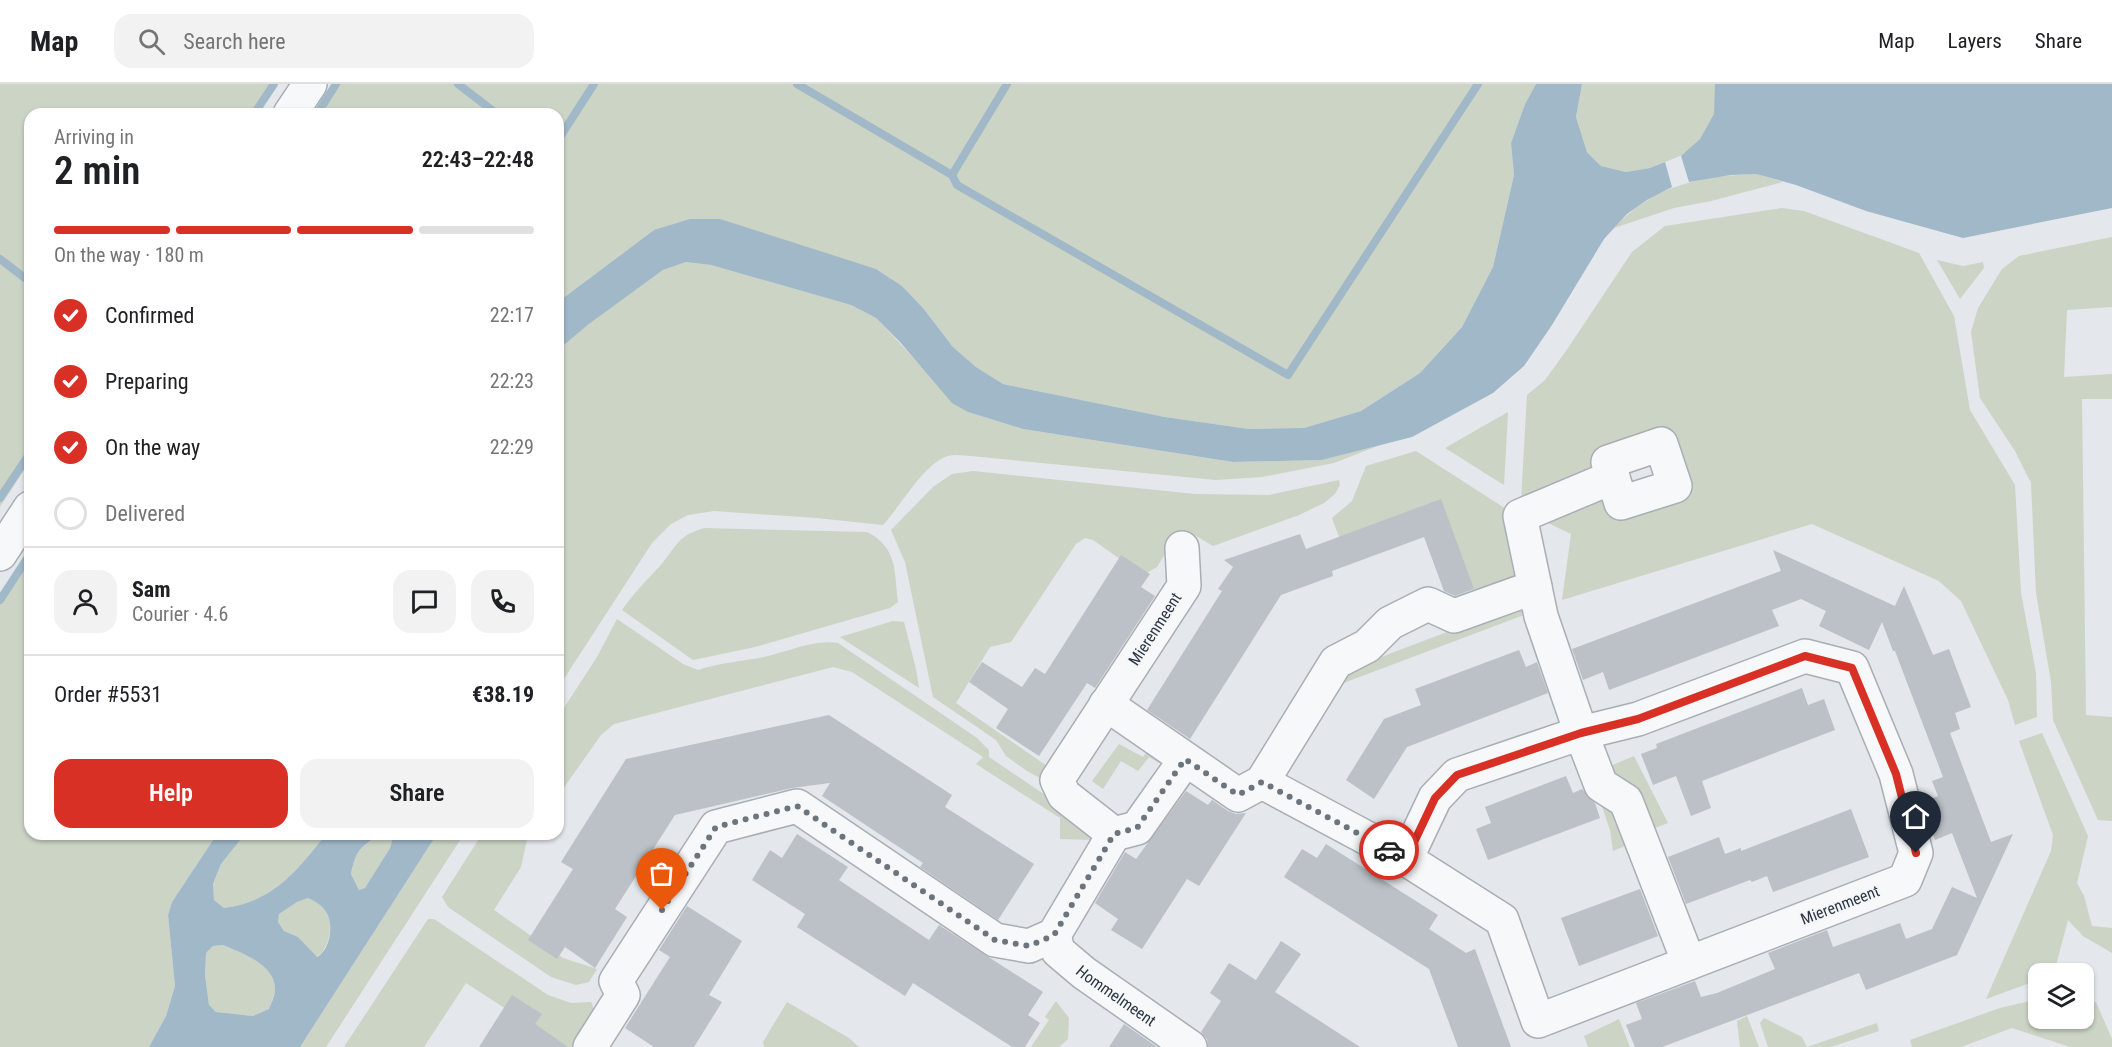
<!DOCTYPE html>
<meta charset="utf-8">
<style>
:root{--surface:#fff;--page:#f2f2f2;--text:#202124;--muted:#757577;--line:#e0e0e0;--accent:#d93025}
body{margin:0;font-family:"Roboto Condensed",sans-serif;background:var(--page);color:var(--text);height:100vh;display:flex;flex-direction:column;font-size:22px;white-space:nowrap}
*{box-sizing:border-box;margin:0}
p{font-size:20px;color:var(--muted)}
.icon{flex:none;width:33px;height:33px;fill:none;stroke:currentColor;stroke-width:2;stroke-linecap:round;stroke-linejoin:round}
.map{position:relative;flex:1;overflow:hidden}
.sheet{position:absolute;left:24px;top:24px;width:540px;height:732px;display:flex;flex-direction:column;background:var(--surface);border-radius:18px;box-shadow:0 2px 4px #0004}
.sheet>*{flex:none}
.fabs{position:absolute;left:2028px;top:879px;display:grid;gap:12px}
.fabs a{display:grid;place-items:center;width:66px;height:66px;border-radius:12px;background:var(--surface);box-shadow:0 2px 4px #0004;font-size:30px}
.pin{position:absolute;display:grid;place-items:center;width:51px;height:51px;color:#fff;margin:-62px -26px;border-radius:50% 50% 50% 0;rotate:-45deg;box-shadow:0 0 6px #0007}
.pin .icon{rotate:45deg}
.courier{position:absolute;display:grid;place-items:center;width:60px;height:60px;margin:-30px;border:4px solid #d93025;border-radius:50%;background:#fff;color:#222;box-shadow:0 2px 8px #0007}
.summary em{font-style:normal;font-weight:600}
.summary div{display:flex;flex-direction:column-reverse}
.summary{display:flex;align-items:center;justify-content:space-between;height:102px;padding:0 30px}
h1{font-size:39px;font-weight:600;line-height:45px}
.bar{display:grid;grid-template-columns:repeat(4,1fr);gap:9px 6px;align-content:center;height:72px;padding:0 30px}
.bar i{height:8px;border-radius:4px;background:var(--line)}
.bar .on{background:var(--accent)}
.bar p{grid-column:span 4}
.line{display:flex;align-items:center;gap:15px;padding:0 30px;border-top:2px solid var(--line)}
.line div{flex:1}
.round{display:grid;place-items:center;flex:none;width:63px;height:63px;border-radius:18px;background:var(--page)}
ol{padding:0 30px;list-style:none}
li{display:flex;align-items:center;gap:18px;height:66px}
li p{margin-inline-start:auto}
li .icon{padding:6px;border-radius:50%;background:var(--accent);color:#fff;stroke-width:4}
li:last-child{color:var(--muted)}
li i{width:33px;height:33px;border:3px solid var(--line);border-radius:50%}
.button{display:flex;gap:12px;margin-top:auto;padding:12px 30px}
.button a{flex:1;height:69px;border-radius:18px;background:var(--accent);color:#fff;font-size:24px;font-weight:600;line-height:69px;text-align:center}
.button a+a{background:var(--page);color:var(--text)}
header{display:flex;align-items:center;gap:36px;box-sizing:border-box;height:84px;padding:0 30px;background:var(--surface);border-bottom:2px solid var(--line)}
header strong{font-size:28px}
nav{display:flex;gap:33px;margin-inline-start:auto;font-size:21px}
.search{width:420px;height:54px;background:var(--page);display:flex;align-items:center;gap:15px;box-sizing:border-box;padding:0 21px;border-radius:18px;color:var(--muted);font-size:22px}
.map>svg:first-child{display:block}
</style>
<header>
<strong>Map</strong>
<div class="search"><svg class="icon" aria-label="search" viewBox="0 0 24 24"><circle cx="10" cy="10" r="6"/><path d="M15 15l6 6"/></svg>Search here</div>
<nav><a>Map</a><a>Layers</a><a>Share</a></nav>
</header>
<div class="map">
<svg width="2112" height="963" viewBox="0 0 2112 963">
<rect width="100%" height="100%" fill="#e4e7eb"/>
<g fill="#cbd4c5">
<path d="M0 0H274L256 30H30V377L0 423Z"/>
<path d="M340 0H1536L1525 20 1511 59 1514 91 1493 183 1462 243 1420 289 1361 327 1304 344 1249 345 1165 333 1003 300 976 283 953 263 923 224 902 202 876 185 654 146 558 218V30H320Z"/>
<path d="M1582 0H1715V30L1700 55 1685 70 1650 84 1626 88 1601 82 1587 68 1576 33Z"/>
<path d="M1756 90 1783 98 1711 117 1674 124 1614 144C1654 101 1700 92 1756 90Z"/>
<path d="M1782 124 1804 127 1919 169 1954 232 1970 326 2015 401 2021 509 2036 589 2037 633 2015 641 2008 616 1961 517 1939 497 1812 440 1562 516 1571 450 1544 437 1606 410 1690 397 1667 343 1591 374 1595 386 1521 417 1527 311 1545 296 1566 267 1632 168 1665 142Z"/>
<path d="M2112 153V223L2067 226 2064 293 2112 290V315H2082L2086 631 2112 633V737L2098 736 2053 636 2051 598 2036 509 2031 399 2015 367 1980 314 1971 248 1978 224 2002 185 2019 172Z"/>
<path d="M1937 176 1963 182 1983 178 1984 184 1960 215Z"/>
<path d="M686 178 711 181 851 221 876 234 925 286 968 328 1023 345 1233 378 1322 376 1380 361 1334 379 1262 393 1216 396 971 372C964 372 955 370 948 372 924 379 900 423 883 441L817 434 714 427 688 431 671 440 652 459 558 604V266L589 240 663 186Z"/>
<path d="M1508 328 1504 401 1445 364Z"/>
<path d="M1416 367 1506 425 1530 490 1476 512 1441 422 1342 461 1332 434 1352 417 1366 382Z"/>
<path d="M973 387 1195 410 1269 411 1339 396 1340 401 1335 410 1324 419 1299 431 1213 462 1186 446 1175 453 1157 483 1143 491 1093 456 1085 454 1076 460 1011 558 990 563 956 619 1057 689 1042 695 1027 687 1006 672 996 656 933 613 905 478 891 446 933 403 952 390Z"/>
<path d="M704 444 867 448C898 464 894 487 898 518L890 524 755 563 693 576 622 526C633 510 646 497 659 483 677 463 675 453 704 444Z"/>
<path d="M30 471V750H217L172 818 168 831 175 902 166 932 149 963H0V515Z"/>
<path d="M1521 520 1524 531 1325 606 1339 589Z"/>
<path d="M617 535 683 580 698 586C720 579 742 577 764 573 788 568 813 555 838 559L977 654 989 666V673L1051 715 1063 717 1094 756 1060 755V734L976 680 983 673 852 588 833 583 614 640 601 651 558 712V633L597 573Z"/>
<path d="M893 537 904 538 916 585 919 604 840 553Z"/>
<path d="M2042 649 2088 752 2077 799 2084 812 2092 842 2112 844V869L2083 852 2068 836 2054 889 2038 890V896L1986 915 2051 767 2053 751 2019 657Z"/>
<path d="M1153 659 1166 667 1159 679 1149 673 1138 687 1121 677 1103 705 1092 697 1119 660 1143 673Z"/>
<path d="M1634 672 1668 739 1655 744 1636 705 1621 710 1601 686Z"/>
<path d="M1595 702 1606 708 1627 761 1613 767 1610 746Z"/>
<path d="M245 750H326C298 786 273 818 224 824L214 816 213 801 221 780Z"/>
<path d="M437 750H464L326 963H300Z"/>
<path d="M482 750H531L527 756 521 783 494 826 563 874 597 885 589 898 576 901 551 893 448 823 442 813Z"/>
<path d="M381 751 388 752 392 757 390 764 365 804 359 806 351 790C356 766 360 763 381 751Z"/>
<path d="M308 814C314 817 320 820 324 825 335 837 330 866 316 873L298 853 284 847 278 838 279 830 297 818Z"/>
<path d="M428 835H434L548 911 571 919 591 918C600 933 580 951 571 963H565L466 899 424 963H344Z"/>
<path d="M223 861C242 869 276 881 275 906 275 912 271 919 269 925L253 932 216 928 209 921 205 891 206 869 213 862Z"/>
<path d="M2038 915V934H2084V919L2096 918 2112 955V963H2070L2012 944 1961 963H1912L1910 956 2000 924Z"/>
<path d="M1056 917 1069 934 1068 955 1059 963H1031L1049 936 1045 933Z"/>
<path d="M787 918 849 954 859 963H764L763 958Z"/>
<path d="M1747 932 1759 963H1740L1737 937Z"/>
<path d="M1764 934 1802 953 1807 963 1877 939 1879 947 1831 963H1768L1760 939Z"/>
<path d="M1619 935 1630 963H1588L1584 952Z"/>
</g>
<g fill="#a1b8c8" fill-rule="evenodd">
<path d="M1536 0H1582L1576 33 1587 68 1601 82 1626 88 1650 84 1665 78 1672 103 1647 116 1627 130 1604 155 1552 241 1524 282 1493 309 1412 353 1322 376 1233 378 1023 345 968 328 952 319 900 258 876 234 851 221 711 181 686 178 663 186 589 240 558 266V218L654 146 690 135H720L876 185 902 202 923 224 953 263 976 283 1003 300 1165 333 1249 345 1304 344 1361 327 1420 289 1462 243 1493 183 1514 91 1511 59 1525 20Z"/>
<path d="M1715 0H2112V124L1963 154 1866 127 1796 101 1756 90 1731 91 1689 98 1681 72 1700 55 1714 30Z"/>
<path d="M217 750H245L221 780 213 800 214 816 224 824C273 818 298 786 326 750H437L300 963H149L166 932 175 902 168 831 172 818ZM380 751 388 752 392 757 390 764 365 804 359 806 351 790C356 766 360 763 380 751ZM308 814C314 817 320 820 324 825 335 837 331 866 317 873L298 853 284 847 278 838 279 830 297 818ZM223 861C242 869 276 881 275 906 275 913 271 919 269 925L253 932 216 928 209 921 205 891 206 869 213 862Z"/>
</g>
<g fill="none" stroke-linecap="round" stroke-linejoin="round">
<g stroke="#a1b8c8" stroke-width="8">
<path d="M458 0 497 30"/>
<path d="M797 0 952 91 957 101 1288 291 1478 0"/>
<path d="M254 30 274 0"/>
<path d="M317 30 336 0"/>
<path d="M558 56 594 0"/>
<path d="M952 91 1007 0"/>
<path d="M0 175 30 198"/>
<path d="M0 414 30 369"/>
<path d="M0 516 30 470"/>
</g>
</g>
<g fill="#bbc1c7">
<path d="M1441 415 1474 505 1455 512 1444 507 1424 453 1332 487 1333 492 1281 511 1190 655 1147 626 1222 507 1218 505 1233 483 1224 476 1300 450 1306 465Z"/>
<path d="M1773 466 1895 522 1904 502 1933 571 1949 565 1971 623 1955 629 1960 645 1950 649 1991 758 2013 750 1957 871 1866 906 1859 889 1662 963H1635L1626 941 1642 935 1636 919 1695 897 1701 913 1717 909 1775 885 1768 869 1827 846 1833 863 1900 839 1906 855 1932 845 1952 803 1977 814 1952 749 1935 756 1925 729 1923 718 1938 712 1932 697 1943 693 1895 567H1893L1882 538 1869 566 1819 542 1826 527 1801 515 1772 526 1779 542 1609 606 1603 588 1583 596 1572 565 1781 487Z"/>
<path d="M1121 471 1150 490 1141 503 1155 512 1095 604 1087 599 1039 672 996 644 1008 625 969 598 982 578 1022 603 1035 584 1045 590Z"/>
<path d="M1519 566 1526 583 1537 578 1548 609 1407 663 1374 715 1346 696 1384 635 1421 621 1415 605Z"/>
<path d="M1802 604 1808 621 1824 615 1835 646 1702 697 1711 724 1691 732 1676 692 1653 701 1641 670 1657 664 1656 660Z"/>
<path d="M829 631 952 711 945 723 1034 780 998 836 920 783 923 779 822 712 830 699 792 704 675 731 615 825 627 833 595 884 565 863 557 875 528 856 573 785 561 778 626 675Z"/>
<path d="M1566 692 1573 709 1582 705 1595 719 1600 734 1488 776 1476 745 1491 739 1485 723Z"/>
<path d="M1186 707 1208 721 1212 716 1228 727 1236 730 1246 729 1199 802 1187 795 1142 865 1111 846 1118 835 1095 819 1125 768 1136 775Z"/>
<path d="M1851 725 1869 773 1773 808 1767 792 1752 798 1750 796 1686 820 1668 773 1719 753 1725 770 1741 764V767Z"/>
<path d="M797 750 848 783 839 796 929 856 939 841 1043 908 1028 931 1040 939 1025 963H1012L913 899 905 912 797 843 805 830 752 796 770 766 782 774Z"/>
<path d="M1326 760 1438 831 1429 845 1466 869 1475 865 1511 963H1458L1429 885 1284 793 1302 765 1317 774Z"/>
<path d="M1640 805 1658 852 1579 882 1561 834Z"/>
<path d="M687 822 742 857 709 911 722 918 694 963H654L625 944 670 873 659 866Z"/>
<path d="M1281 857 1301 870 1275 908 1360 963H1208L1207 955 1201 948 1221 917 1210 909 1229 879 1256 896Z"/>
<path d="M512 911 542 930 535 940 568 963H479Z"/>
<path d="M1124 940 1157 963H1109Z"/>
</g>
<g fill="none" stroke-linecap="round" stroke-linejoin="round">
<g stroke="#a9aeb5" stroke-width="36">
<g id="minor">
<path d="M290 30 310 0"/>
<path d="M1661 360 1675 402 1621 419 1608 378Z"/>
<path d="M1613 393 1520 432 1541 532 1581 649 1601 701 1626 717 1689 879"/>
<path d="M1182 464 1184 502 1057 696 1064 711 1114 750 1137 744 1185 676"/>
<path d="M0 470 30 424"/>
<path d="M1106 620 1238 711 1262 698 1336 578 1367 562 1390 539 1428 520 1454 532 1535 503"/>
<path d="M1262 698 1406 775 1435 714 1457 691 1581 649 1638 635 1805 572 1852 584 1896 690 1916 769 1905 796 1538 937 1502 836 1406 775"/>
<path id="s1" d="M1054 851 1058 867 1084 889 1190 963"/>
<path d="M590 963 623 911 616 897 716 743 797 722 995 856 1029 862 1054 851 1114 750"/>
</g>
</g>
<use href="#minor" stroke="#f6f8f9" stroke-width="33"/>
</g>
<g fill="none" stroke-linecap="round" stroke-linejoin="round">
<path stroke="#6c747d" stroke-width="6" stroke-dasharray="0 10.8" d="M662 826 716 743 797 722 995 856 1029 862 1054 851 1114 750 1137 744 1185 675 1238 711 1262 698 1389 766"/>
<path stroke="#d93025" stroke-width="8" d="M1389 766 1406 775 1435 714 1457 691 1581 649 1638 635 1805 572 1852 584 1896 690 1916 769"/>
</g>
<g text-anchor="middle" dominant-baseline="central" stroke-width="4.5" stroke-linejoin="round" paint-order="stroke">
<g font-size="16" fill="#2c3642" stroke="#f4f6f8">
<text transform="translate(1155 545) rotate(-57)">Mierenmeent</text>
<text transform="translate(1840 821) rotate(-21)">Mierenmeent</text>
<text stroke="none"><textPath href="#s1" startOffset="90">Hommelmeent</textPath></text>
</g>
</g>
</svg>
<div class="fabs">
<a><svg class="icon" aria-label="layers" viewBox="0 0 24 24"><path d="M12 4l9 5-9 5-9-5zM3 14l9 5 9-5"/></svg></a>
</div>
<div class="pin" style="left:662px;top:826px;background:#ea580c"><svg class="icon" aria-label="bag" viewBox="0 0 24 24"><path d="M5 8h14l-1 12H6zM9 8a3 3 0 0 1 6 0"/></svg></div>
<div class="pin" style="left:1916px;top:769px;background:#1f2937"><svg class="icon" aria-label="home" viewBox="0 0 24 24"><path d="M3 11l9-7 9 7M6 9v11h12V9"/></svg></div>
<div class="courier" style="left:1389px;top:766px"><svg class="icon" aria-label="car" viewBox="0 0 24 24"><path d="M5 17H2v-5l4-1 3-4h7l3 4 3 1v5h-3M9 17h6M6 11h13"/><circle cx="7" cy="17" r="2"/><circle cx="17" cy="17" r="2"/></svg></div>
<section class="sheet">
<div class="summary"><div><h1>2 min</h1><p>Arriving in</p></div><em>22:43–22:48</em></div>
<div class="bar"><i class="on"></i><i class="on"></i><i class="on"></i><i></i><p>On the way · 180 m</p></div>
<ol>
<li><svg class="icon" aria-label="check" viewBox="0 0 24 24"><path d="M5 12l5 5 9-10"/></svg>Confirmed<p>22:17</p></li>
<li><svg class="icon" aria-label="check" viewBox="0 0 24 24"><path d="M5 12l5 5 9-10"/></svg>Preparing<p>22:23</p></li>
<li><svg class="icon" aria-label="check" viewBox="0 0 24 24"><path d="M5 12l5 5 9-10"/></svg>On the way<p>22:29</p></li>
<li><i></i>Delivered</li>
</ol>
<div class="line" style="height:108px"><a class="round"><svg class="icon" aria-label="person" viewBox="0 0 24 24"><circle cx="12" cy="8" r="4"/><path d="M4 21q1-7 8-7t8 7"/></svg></a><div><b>Sam</b><p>Courier · 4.6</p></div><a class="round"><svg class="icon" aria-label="chat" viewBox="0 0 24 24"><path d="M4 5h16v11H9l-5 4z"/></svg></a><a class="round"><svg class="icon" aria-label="phone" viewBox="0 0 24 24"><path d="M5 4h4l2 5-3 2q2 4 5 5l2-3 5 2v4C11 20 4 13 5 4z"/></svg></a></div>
<div class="line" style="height:78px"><div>Order #5531</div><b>€38.19</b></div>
<div class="button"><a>Help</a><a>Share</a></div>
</section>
</div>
